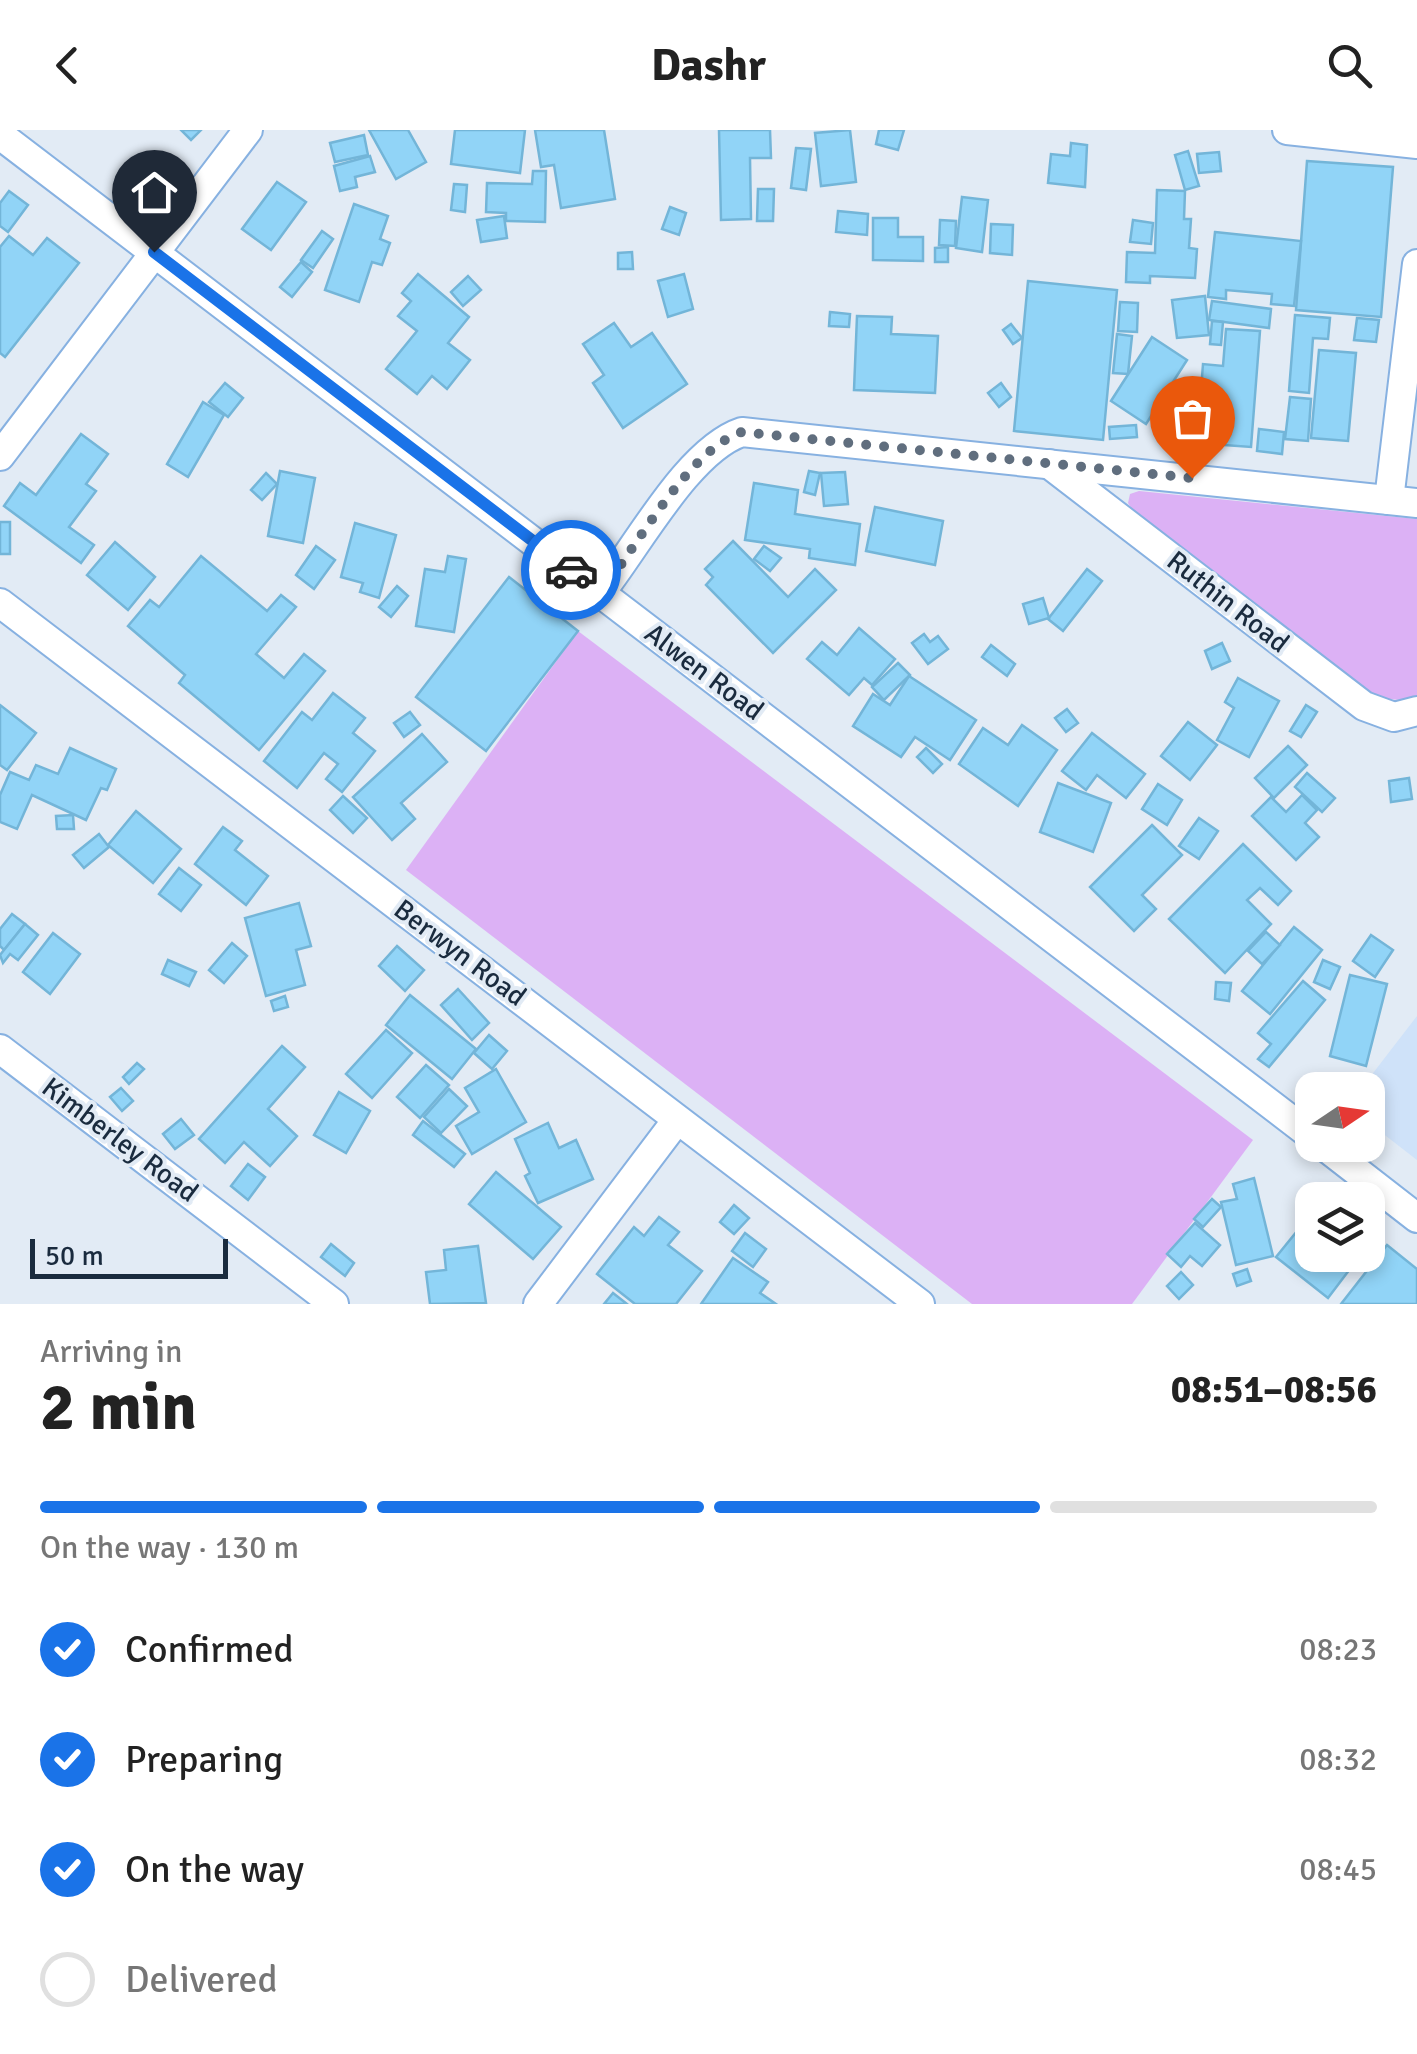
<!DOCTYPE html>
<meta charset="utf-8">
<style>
:root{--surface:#fff;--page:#f6f6f6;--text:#222;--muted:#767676;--line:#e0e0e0;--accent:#1a73e8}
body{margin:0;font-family:Signika,sans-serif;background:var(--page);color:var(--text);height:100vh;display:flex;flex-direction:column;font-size:38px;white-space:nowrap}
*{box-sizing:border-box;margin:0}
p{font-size:32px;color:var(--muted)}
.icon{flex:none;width:55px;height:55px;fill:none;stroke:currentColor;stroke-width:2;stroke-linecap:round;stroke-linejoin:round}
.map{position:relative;height:1174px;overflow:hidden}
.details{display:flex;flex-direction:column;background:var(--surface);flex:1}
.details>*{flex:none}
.needle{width:65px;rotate:77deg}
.buttons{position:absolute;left:1295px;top:942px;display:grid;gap:20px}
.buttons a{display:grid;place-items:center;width:90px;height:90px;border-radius:20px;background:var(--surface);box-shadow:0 5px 15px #0003;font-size:50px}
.scale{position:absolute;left:30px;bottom:25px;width:198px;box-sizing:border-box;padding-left:10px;border:5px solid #1a2b3e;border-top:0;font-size:28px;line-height:35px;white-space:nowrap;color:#1a2b3e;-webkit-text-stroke:8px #e2ebf5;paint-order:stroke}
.pin{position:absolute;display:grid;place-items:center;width:85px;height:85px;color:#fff;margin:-102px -42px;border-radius:50% 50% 50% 0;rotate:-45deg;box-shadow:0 0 10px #0007}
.pin .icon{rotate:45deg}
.courier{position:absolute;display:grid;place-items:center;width:100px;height:100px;margin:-50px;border:8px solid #1a73e8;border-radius:50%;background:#fff;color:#222;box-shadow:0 2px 12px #0007}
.headline em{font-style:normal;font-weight:800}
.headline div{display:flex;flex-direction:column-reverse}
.headline{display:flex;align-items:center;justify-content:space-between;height:170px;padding:0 40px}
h1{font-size:65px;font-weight:800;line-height:75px}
.bar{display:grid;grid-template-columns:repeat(4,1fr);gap:15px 10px;align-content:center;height:120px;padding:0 40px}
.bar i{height:12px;border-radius:8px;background:var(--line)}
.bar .current{background:var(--accent)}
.bar p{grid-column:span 4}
ol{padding:0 40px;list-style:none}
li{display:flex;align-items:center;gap:30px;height:110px}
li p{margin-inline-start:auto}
li .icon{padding:10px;border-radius:50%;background:var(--accent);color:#fff;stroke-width:4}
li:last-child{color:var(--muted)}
li i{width:55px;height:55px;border:5px solid var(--line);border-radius:50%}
header{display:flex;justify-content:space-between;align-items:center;height:130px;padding:0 40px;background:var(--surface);font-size:45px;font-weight:800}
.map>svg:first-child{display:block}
</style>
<header><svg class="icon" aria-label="back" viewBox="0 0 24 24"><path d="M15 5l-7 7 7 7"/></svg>Dashr<svg class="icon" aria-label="search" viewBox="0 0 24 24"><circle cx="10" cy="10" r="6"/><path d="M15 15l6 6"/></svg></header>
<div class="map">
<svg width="1417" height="1174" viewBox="0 0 1417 1174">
<rect width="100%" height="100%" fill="#e2ebf5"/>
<path fill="#cfe2f9" d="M1417 886V1030L1368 992V960H1360Z"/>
<g fill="#dcb1f5">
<path d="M1139 361 1417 389V569L1414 571 1376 568 1133 381 1128 373 1130 364Z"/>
<path d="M578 501 1253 1010 1132 1174H972L406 740Z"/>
</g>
<g fill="#91d4f7" stroke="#73b5d8" stroke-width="2.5">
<path d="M181 0H201L191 10Z"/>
<path d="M369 0H408L426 32 396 49Z"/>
<path d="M455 0H525L520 43 451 34Z"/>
<path d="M535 0H604L615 69 561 78 554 35 541 37Z"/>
<path d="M719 0H770L771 28H750L751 89 721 90Z"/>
<path d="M850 0 856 52 821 56 815 3Z"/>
<path d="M879 0H904L898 20 876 14Z"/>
<path d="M364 5 368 25 335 32 330 13Z"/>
<path d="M1071 13 1087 15 1085 57 1048 53 1051 24 1070 26Z"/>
<path d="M796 18 811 19 806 60 791 58Z"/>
<path d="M1188 21 1199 56 1185 60 1175 25Z"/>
<path d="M1219 22 1221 41 1199 43 1197 24Z"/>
<path d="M370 26 375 42 355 47 357 57 340 61 334 36Z"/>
<path d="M1307 31 1393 37 1381 187 1296 180Z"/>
<path d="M533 41H546L545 92 506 91V83L486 82 487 53 532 54Z"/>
<path d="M277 52 306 72 271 120 242 99Z"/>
<path d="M454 54 467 55 465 82 451 80Z"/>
<path d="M758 59H774L773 91H757Z"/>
<path d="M1157 60 1185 61 1184 89H1191L1189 118 1197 119 1195 148 1150 146V153L1126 152 1127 122 1155 123Z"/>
<path d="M9 61 28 75 8 102 0 96V73Z"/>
<path d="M962 67 988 70 982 122 956 118Z"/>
<path d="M354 74 388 86 380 109 390 113 382 135 372 132 359 172 325 160Z"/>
<path d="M670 77 686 83 679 105 662 99Z"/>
<path d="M838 81 868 84 867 105 836 102Z"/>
<path d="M504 86 507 108 481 112 477 90Z"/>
<path d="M873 88H898V107H923V131L873 130Z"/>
<path d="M940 90 956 91 955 116 939 115Z"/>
<path d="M1133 90 1153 93 1151 114 1130 112Z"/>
<path d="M991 94 1013 95 1012 125 990 123Z"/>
<path d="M322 101 333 109 313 138 301 130Z"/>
<path d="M1215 102 1301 111 1294 176 1271 174 1272 164 1226 160V169L1208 167Z"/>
<path d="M9 106 33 125 47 108 79 133 5 227 0 223V117Z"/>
<path d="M948 117V132H935V118Z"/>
<path d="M632 122 633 139H618V123Z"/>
<path d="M301 132 312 142 292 167 280 157Z"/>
<path d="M418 144 469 187 448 213 470 230 447 259 432 246 417 264 386 239 417 201 398 186 411 171 402 163Z"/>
<path d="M684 144 693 179 668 187 658 151Z"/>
<path d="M468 146 481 160 463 176 451 162Z"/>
<path d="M1028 151 1117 160 1103 310 1014 301Z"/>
<path d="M1205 166 1209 205 1177 208 1172 170Z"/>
<path d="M1212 171 1271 179 1269 198 1209 190Z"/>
<path d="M1120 172 1138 173 1137 202 1118 201Z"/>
<path d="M830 182 850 184 849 197 829 196Z"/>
<path d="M1295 185 1330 188 1328 209 1313 208 1309 263 1289 261Z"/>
<path d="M857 186 892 187 891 204 938 206 935 263 854 260Z"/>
<path d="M1357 188 1379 190 1376 212 1354 210Z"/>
<path d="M1212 191 1223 192 1221 215 1210 214Z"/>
<path d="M614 193 631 217 652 203 687 254 623 298 593 253 604 245 583 214Z"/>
<path d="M1011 194 1022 208 1013 214 1003 200Z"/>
<path d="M1226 199 1260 201 1251 317 1197 313 1203 234 1223 236Z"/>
<path d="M1117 204 1132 206 1128 244 1113 243Z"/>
<path d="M1152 207 1187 230 1146 294 1111 271Z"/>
<path d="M1319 220 1356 223 1348 311 1311 308Z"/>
<path d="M225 253 243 268 228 287 209 272Z"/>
<path d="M1001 253 1011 267 999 277 988 263Z"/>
<path d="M1290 267 1311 269 1308 311 1285 309Z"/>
<path d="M203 272 224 285 188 347 167 334Z"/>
<path d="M1136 295 1137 307 1110 309 1109 297Z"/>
<path d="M1259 299 1284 302 1282 324 1257 321Z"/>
<path d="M81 304 108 324 86 354 96 361 69 397 94 415 81 433 4 376 20 353 36 365Z"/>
<path d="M280 341 315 348 303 413 268 406Z"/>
<path d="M809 341 820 343 815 365 804 362Z"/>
<path d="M845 342 848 374 824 376 821 343Z"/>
<path d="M266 343 277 354 262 370 251 360Z"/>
<path d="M754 353 798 360 795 384 860 394 855 435 809 428 810 419 745 410Z"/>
<path d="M875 377 943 391 935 435 866 421Z"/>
<rect x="0" y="392" width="10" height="32"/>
<path d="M355 393 396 405 379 468 360 462 363 453 341 447Z"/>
<path d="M733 411 788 467 815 439 836 460 773 523 706 455 713 447 705 439Z"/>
<path d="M115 412 155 447 128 480 87 445Z"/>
<path d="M316 416 335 430 314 459 296 445Z"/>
<path d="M764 416 781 428 770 441 754 429Z"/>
<path d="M201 426 267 481 281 465 296 477 256 524 284 548 304 524 325 541 259 620 179 553 185 545 128 496 150 470 159 477Z"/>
<path d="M448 426 466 429 454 502 416 496 425 439 445 442Z"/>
<path d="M1087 439 1102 451 1063 501 1048 489Z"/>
<path d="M509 447 578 501 486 621 416 567Z"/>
<path d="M397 456 408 466 391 487 379 477Z"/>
<path d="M1043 468 1049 488 1029 494 1023 474Z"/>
<path d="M859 498 895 529 872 555 864 548 849 565 807 529 822 512 837 525Z"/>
<path d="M924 504 930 512 938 506 948 519 928 534 912 513Z"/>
<path d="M1222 513 1230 531 1212 539 1205 521Z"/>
<path d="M991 515 1015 534 1007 546 982 527Z"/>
<path d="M898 533 910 545 884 570 872 557Z"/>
<path d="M909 546 976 590 950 630 915 607 901 627 853 596 873 564 890 575Z"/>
<path d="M1238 548 1279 571 1249 627 1217 610 1234 578 1225 572Z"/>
<path d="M333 563 365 588 353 603 375 621 342 662 326 649 338 634 324 623 297 658 264 631 302 582 312 590Z"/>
<path d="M0 575 36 603 7 640 0 635Z"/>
<path d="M1306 575 1317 582 1301 607 1290 601Z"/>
<path d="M1067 579 1078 593 1066 602 1055 588Z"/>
<path d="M410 582 420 595 404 607 394 593Z"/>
<path d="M1188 592 1217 615 1190 650 1161 626Z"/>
<path d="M1022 595 1057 620 1018 676 959 634 983 598 1008 615Z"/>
<path d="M1092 603 1145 644 1126 668 1097 645 1086 660 1062 641Z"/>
<path d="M422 604 447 632 401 673 415 689 392 710 353 667Z"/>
<path d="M1288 616 1307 635 1274 668 1255 648Z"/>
<path d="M70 618 116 639 107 660 101 658 86 690 32 665 17 699 0 692V665L10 642 29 650 36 635 58 644Z"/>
<path d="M926 618 942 634 933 643 917 627Z"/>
<path d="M1307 643 1335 668 1322 682 1295 657Z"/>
<path d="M1409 648 1412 669 1391 672 1389 651Z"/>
<path d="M1058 653 1111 673 1093 722 1040 702Z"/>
<path d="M1158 654 1182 670 1167 695 1142 679Z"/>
<path d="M1302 665 1317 680 1305 693 1319 707 1296 730 1252 686 1271 667 1286 682Z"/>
<path d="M343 666 367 688 353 703 330 680Z"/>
<path d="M136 681 181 719 153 753 108 715Z"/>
<path d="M73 685 74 699H57L56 686Z"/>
<path d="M1199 688 1218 701 1199 729 1179 716Z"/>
<path d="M1152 695 1182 725 1142 765 1156 779 1134 801 1090 757Z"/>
<path d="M223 697 242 711 235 720 268 746 246 775 195 734Z"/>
<path d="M99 704 109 717 84 738 73 725Z"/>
<path d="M1243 714 1291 761 1278 775 1260 758 1247 770 1271 794 1225 843 1169 789Z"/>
<path d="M179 738 201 755 181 781 159 764Z"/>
<path d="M299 773 311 816 296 820 305 855 266 866 245 788Z"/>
<path d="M12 784 25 794 4 820 0 816V799Z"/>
<path d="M25 794 38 805 18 830 10 824 3 833 0 825Z"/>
<path d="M1294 797 1322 820 1270 884 1242 861Z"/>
<path d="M1266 802 1280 815 1262 834 1248 821Z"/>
<path d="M53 803 80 824 50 864 23 842Z"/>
<path d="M1371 805 1393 820 1375 847 1353 831Z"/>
<path d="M232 813 247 826 224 853 209 840Z"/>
<path d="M397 816 424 840 405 861 379 836Z"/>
<path d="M168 830 196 842 189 856 162 844Z"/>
<path d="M1323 830 1340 837 1330 859 1314 852Z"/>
<path d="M1350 845 1387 854 1366 936 1330 926Z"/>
<path d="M1303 851 1325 870 1269 937 1258 929 1271 914 1258 903Z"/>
<path d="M1216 852 1231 853 1229 871 1215 869Z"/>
<path d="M458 859 489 893 472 910 441 875Z"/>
<path d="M410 865 476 919 452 949 386 895Z"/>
<path d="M285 866 288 877 274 881 271 871Z"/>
<path d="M386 900 412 923 372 968 346 944Z"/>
<path d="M489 905 507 921 492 939 474 923Z"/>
<path d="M282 916 305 937 268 979 297 1006 270 1036 244 1012 225 1033 199 1009Z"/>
<path d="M137 933 144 939 129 954 123 947Z"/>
<path d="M426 935 449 955 420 988 397 967Z"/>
<path d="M496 939 526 992 472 1024 456 996 479 982 465 958Z"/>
<path d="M121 958 133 971 122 981 110 967Z"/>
<path d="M449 959 467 976 441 1003 424 987Z"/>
<path d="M339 962 370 981 346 1023 314 1005Z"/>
<path d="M181 989 194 1005 175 1019 163 1004Z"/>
<path d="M423 991 465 1024 454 1037 413 1005Z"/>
<path d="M548 993 559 1018 576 1010 593 1049 538 1073 525 1046 530 1043 515 1009Z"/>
<path d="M248 1034 265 1047 248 1070 231 1056Z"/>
<path d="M496 1042 561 1097 533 1129 469 1074Z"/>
<path d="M1254 1048 1273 1126 1236 1135 1221 1072 1237 1069 1233 1054Z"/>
<path d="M1212 1069 1221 1077 1203 1097 1194 1089Z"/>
<path d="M734 1075 749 1088 734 1104 720 1092Z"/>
<path d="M659 1087 679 1102 668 1115 702 1141 676 1174H635L597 1144 634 1097 644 1106Z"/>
<path d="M1195 1093 1220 1115 1202 1136 1190 1126 1181 1137 1167 1124Z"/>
<path d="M1302 1095 1312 1103V1125H1340L1353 1135 1328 1168 1276 1127Z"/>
<path d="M745 1103 766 1119 753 1137 732 1121Z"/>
<path d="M331 1114 354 1133 345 1146 321 1127Z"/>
<path d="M1387 1115 1417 1139V1174H1341Z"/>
<path d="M478 1116 486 1173 430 1174 426 1142 446 1140 444 1120Z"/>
<path d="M733 1128 768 1152 760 1163 776 1174H701Z"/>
<path d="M1247 1139 1251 1151 1237 1156 1233 1144Z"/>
<path d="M1181 1142 1193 1155 1179 1169 1167 1156Z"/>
<path d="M613 1163 627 1174H604Z"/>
</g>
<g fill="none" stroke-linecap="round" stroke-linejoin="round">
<g stroke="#87b1e1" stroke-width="32">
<g id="minor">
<path d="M1287 0 1417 14"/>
<path d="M0 5 1312 1006"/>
<path d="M0 326 248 0"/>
<path d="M1049 334 1364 576 1394 587 1417 581"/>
<path d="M1389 370 1417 134"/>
<path d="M601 462C637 417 688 320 742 302L1417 373"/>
<path d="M0 473 920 1174"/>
<path d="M0 919 334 1174"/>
<path d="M1323 1015 1417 1088"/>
<path d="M538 1174 677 990"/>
</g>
</g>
<use href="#minor" stroke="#fff" stroke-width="28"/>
</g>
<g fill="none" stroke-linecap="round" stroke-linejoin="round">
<path stroke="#606e7e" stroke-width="10" stroke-dasharray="0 18" d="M571 440 601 462C636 418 689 319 742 302L1192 348"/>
<path stroke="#1a73e8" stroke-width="12" d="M154 122 571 440"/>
</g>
<g text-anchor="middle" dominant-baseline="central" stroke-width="8" stroke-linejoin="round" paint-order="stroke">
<g font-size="28" fill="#1a2b3e" stroke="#e2ebf5">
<text transform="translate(1228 472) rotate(38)">Ruthin Road</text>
<text transform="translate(704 542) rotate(37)">Alwen Road</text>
<text transform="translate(460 823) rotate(37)">Berwyn Road</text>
<text transform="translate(120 1010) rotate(37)">Kimberley Road</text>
</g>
</g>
</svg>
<div class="buttons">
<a><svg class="needle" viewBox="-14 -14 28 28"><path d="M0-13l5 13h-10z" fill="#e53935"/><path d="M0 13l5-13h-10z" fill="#767676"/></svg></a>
<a><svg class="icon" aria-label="layers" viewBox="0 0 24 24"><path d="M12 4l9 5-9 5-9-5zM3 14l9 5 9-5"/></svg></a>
</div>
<div class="scale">50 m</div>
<div class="pin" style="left:1192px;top:348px;background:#ea580c"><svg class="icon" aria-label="bag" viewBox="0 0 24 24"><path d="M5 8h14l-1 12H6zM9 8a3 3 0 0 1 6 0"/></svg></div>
<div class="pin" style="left:154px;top:122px;background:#1f2937"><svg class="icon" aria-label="home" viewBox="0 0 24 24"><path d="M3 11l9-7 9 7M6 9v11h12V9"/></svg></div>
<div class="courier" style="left:571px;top:440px"><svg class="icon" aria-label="car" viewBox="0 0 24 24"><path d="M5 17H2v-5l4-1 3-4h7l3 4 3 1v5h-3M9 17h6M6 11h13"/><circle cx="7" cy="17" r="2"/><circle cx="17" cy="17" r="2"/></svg></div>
</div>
<section class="details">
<div class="headline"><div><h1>2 min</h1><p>Arriving in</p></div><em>08:51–08:56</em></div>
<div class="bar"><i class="current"></i><i class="current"></i><i class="current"></i><i></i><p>On the way · 130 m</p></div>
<ol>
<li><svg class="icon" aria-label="check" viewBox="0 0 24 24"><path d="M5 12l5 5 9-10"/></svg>Confirmed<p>08:23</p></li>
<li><svg class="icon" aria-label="check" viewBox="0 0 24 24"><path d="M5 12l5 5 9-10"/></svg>Preparing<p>08:32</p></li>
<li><svg class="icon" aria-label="check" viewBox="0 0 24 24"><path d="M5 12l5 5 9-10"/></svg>On the way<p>08:45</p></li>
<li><i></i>Delivered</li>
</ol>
</section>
